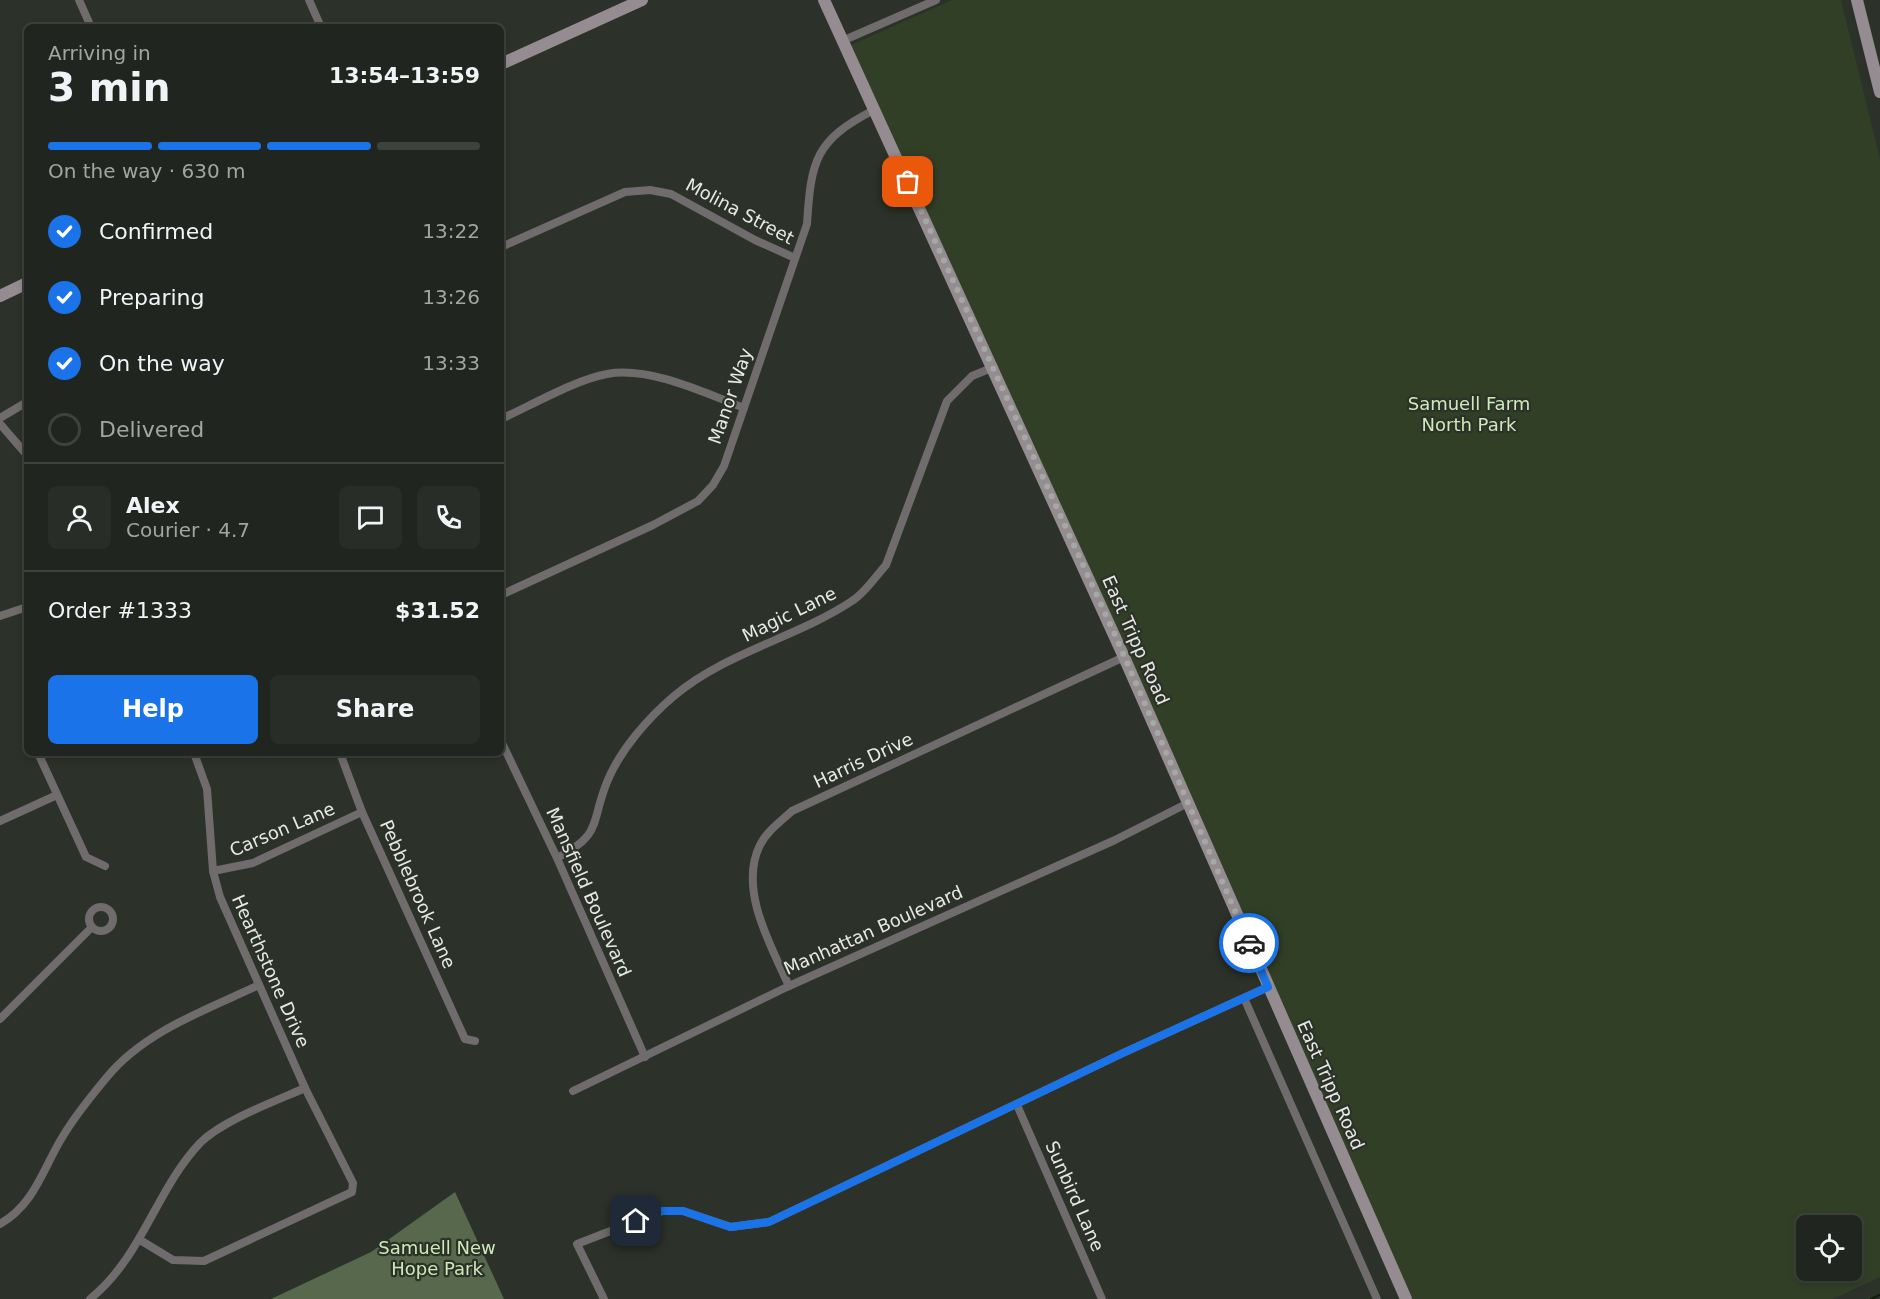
<!DOCTYPE html>
<meta charset="utf-8">
<style>
:root{--surface:#21251f;--page:#292d28;--text:#f1f3f6;--muted:#a2a5a4;--line:#3e423d;--accent:#1a73e8}
body{margin:0;font-family:"DejaVu Sans",sans-serif;background:var(--page);color:var(--text);height:100vh;display:flex;flex-direction:column;font-size:22px;white-space:nowrap}
*{box-sizing:border-box;margin:0}
p{font-size:20px;color:var(--muted)}
.icon{flex:none;width:33px;height:33px;fill:none;stroke:currentColor;stroke-width:2;stroke-linecap:round;stroke-linejoin:round}
.map{position:relative;flex:1;overflow:hidden}
.sheet{position:absolute;left:24px;top:24px;width:480px;height:732px;display:flex;flex-direction:column;background:var(--surface);border-radius:9px;box-shadow:0 3px 9px #0003,0 0 0 2px var(--line)}
.sheet>*{flex:none}
.buttons{position:absolute;left:1796px;top:1215px;display:grid;gap:12px}
.buttons a{display:grid;place-items:center;width:66px;height:66px;border-radius:9px;background:var(--surface);box-shadow:0 3px 9px #0003,0 0 0 2px var(--line);font-size:30px}
.pin{position:absolute;display:grid;place-items:center;width:51px;height:51px;color:#fff;margin:-26px;border-radius:12px;box-shadow:0 3px 9px #0006}
.courier{position:absolute;display:grid;place-items:center;width:60px;height:60px;margin:-30px;border:4px solid #1a73e8;border-radius:50%;background:#fff;color:#222;box-shadow:0 2px 8px #0007}
.head em{font-style:normal;font-weight:700}
.head div{display:flex;flex-direction:column-reverse}
.head{display:flex;align-items:center;justify-content:space-between;height:102px;padding:0 24px}
h1{font-size:39px;font-weight:700;line-height:45px}
.bar{display:grid;grid-template-columns:repeat(4,1fr);gap:9px 6px;align-content:center;height:72px;padding:0 24px}
.bar i{height:8px;border-radius:4px;background:var(--line)}
.bar .selected{background:var(--accent)}
.bar p{grid-column:span 4}
.line{display:flex;align-items:center;gap:15px;padding:0 24px;border-top:2px solid var(--line)}
.line div{flex:1}
.round{display:grid;place-items:center;flex:none;width:63px;height:63px;border-radius:9px;background:var(--page)}
ol{padding:0 24px;list-style:none}
li{display:flex;align-items:center;gap:18px;height:66px}
li p{margin-inline-start:auto}
li .icon{padding:6px;border-radius:50%;background:var(--accent);color:#fff;stroke-width:4}
li:last-child{color:var(--muted)}
li i{width:33px;height:33px;border:3px solid var(--line);border-radius:50%}
.cta{display:flex;gap:12px;margin-top:auto;padding:12px 24px}
.cta a{flex:1;height:69px;border-radius:9px;background:var(--accent);color:#fff;font-size:24px;font-weight:700;line-height:69px;text-align:center}
.cta a+a{background:var(--page);color:var(--text)}
.map>svg:first-child{display:block}
</style>
<div class="map">
<svg width="1880" height="1299" viewBox="0 0 1880 1299">
<rect width="100%" height="100%" fill="#2c3129"/>
<path fill="#323f27" fill-rule="evenodd" d="M952 0H1841L1880 159V1277L1833 1299H1412L1265 970 1194 801 849 46ZM1806 1226H1851V1270H1806Z"/>
<path fill="#58684d" d="M455 1192 504 1299H271L371 1252Z"/>
<g fill="none" stroke-linecap="round" stroke-linejoin="round">
<path stroke="#101c05" stroke-width="2" d="M1871 1299 1880 1295"/>
<g stroke="#706b6d" stroke-width="8">
<path d="M79 0 91 27"/>
<path d="M309 0 321 27"/>
<path d="M842 41 936 0"/>
<path d="M501 247 625 192 650 190 671 194 755 240 795 258"/>
<path d="M0 418 27 402"/>
<path d="M501 419C530 406 577 379 607 374 649 366 705 393 744 408"/>
<path d="M0 424 27 455"/>
<path d="M501 595 653 525 698 501 713 485 724 466 807 224C811 161 815 140 874 110"/>
<path d="M0 616 27 607"/>
<path d="M501 741 557 858 645 1057"/>
<path d="M38 753 86 857 105 866"/>
<path d="M340 753 362 812 465 1039 475 1041"/>
<path d="M0 821 57 795"/>
<path d="M557 858C603 834 590 824 607 782 620 750 648 718 674 696 726 652 796 638 852 601 865 593 876 576 886 565L947 401 972 376 994 367"/>
<path d="M213 871 253 863 362 812"/>
<circle cx="101" cy="919" r="12"/>
<path d="M789 986C771 946 738 889 760 845 767 831 781 821 792 811L1124 657"/>
<path d="M1244 998 1377 1299"/>
<path d="M0 1019 92 927"/>
<path d="M573 1091 789 986 1115 840 1188 803"/>
<path d="M1017 1105 1102 1299"/>
<path d="M0 1224C35 1204 43 1168 63 1136 75 1116 92 1095 107 1077 145 1031 206 1010 259 985"/>
<path d="M140 1240 173 1260 204 1261 352 1192 353 1183 305 1088 220 897 213 871 207 789 194 753"/>
<path d="M90 1299C143 1256 155 1191 200 1143 223 1120 276 1101 305 1088"/>
<path d="M604 1299 577 1244 662 1211H683L731 1227 769 1222 1123 1053 1268 987"/>
</g>
<g stroke="#948c90" stroke-width="12">
<path d="M824 0 1124 657 1406 1299"/>
<path d="M1857 0 1880 92"/>
<path d="M501 64 642 0"/>
<path d="M0 296 27 283"/>
</g>
</g>
<g fill="none" stroke-linecap="round" stroke-linejoin="round">
<path stroke="#a5a9a3" stroke-width="6" stroke-dasharray="0 10.8" d="M908 182 1115 635 1249 943"/>
<path stroke="#1a73e8" stroke-width="8" d="M636 1221 662 1211H683L730 1227 769 1222 1123 1053 1268 987 1249 943"/>
</g>
<g text-anchor="middle" dominant-baseline="central" stroke-width="4.5" stroke-linejoin="round" paint-order="stroke">
<g font-size="18" fill="#e6e9e4" stroke="#2c3129">
<text transform="translate(740 211) rotate(28)">Molina Street</text>
<text transform="translate(730 396) rotate(-71)">Manor Way</text>
<text transform="translate(789 614) rotate(-26)">Magic Lane</text>
<text transform="translate(1136 640) rotate(66)">East Tripp Road</text>
<text transform="translate(863 760) rotate(-25)">Harris Drive</text>
<text transform="translate(282 829) rotate(-23)">Carson Lane</text>
<text transform="translate(589 892) rotate(66)">Mansfield Boulevard</text>
<text transform="translate(418 894) rotate(66)">Pebblebrook Lane</text>
<text transform="translate(873 930) rotate(-24)">Manhattan Boulevard</text>
<text transform="translate(271 971) rotate(66)">Hearthstone Drive</text>
<text transform="translate(1331 1085) rotate(66)">East Tripp Road</text>
<text transform="translate(1075 1196) rotate(66)">Sunbird Lane</text>
</g>
<g font-size="18" fill="#cdeab7" stroke="#2c3129">
<text x="1469" y="403">Samuell Farm<tspan x="1469" dy="21">North Park</tspan></text>
<text x="437" y="1247">Samuell New<tspan x="437" dy="21">Hope Park</tspan></text>
</g>
</g>
</svg>
<div class="buttons">
<a><svg class="icon" aria-label="locate" viewBox="0 0 24 24"><circle cx="12" cy="12" r="6"/><path d="M12 2v4M12 18v4M2 12h4M18 12h4"/></svg></a>
</div>
<div class="pin" style="left:908px;top:182px;background:#ea580c"><svg class="icon" aria-label="bag" viewBox="0 0 24 24"><path d="M5 8h14l-1 12H6zM9 8a3 3 0 0 1 6 0"/></svg></div>
<div class="pin" style="left:636px;top:1221px;background:#1f2937"><svg class="icon" aria-label="home" viewBox="0 0 24 24"><path d="M3 11l9-7 9 7M6 9v11h12V9"/></svg></div>
<div class="courier" style="left:1249px;top:943px"><svg class="icon" aria-label="car" viewBox="0 0 24 24"><path d="M5 17H2v-5l4-1 3-4h7l3 4 3 1v5h-3M9 17h6M6 11h13"/><circle cx="7" cy="17" r="2"/><circle cx="17" cy="17" r="2"/></svg></div>
<section class="sheet">
<div class="head"><div><h1>3 min</h1><p>Arriving in</p></div><em>13:54–13:59</em></div>
<div class="bar"><i class="selected"></i><i class="selected"></i><i class="selected"></i><i></i><p>On the way · 630 m</p></div>
<ol>
<li><svg class="icon" aria-label="check" viewBox="0 0 24 24"><path d="M5 12l5 5 9-10"/></svg>Confirmed<p>13:22</p></li>
<li><svg class="icon" aria-label="check" viewBox="0 0 24 24"><path d="M5 12l5 5 9-10"/></svg>Preparing<p>13:26</p></li>
<li><svg class="icon" aria-label="check" viewBox="0 0 24 24"><path d="M5 12l5 5 9-10"/></svg>On the way<p>13:33</p></li>
<li><i></i>Delivered</li>
</ol>
<div class="line" style="height:108px"><a class="round"><svg class="icon" aria-label="person" viewBox="0 0 24 24"><circle cx="12" cy="8" r="4"/><path d="M4 21q1-7 8-7t8 7"/></svg></a><div><b>Alex</b><p>Courier · 4.7</p></div><a class="round"><svg class="icon" aria-label="chat" viewBox="0 0 24 24"><path d="M4 5h16v11H9l-5 4z"/></svg></a><a class="round"><svg class="icon" aria-label="phone" viewBox="0 0 24 24"><path d="M5 4h4l2 5-3 2q2 4 5 5l2-3 5 2v4C11 20 4 13 5 4z"/></svg></a></div>
<div class="line" style="height:78px"><div>Order #1333</div><b>$31.52</b></div>
<div class="cta"><a>Help</a><a>Share</a></div>
</section>
</div>
